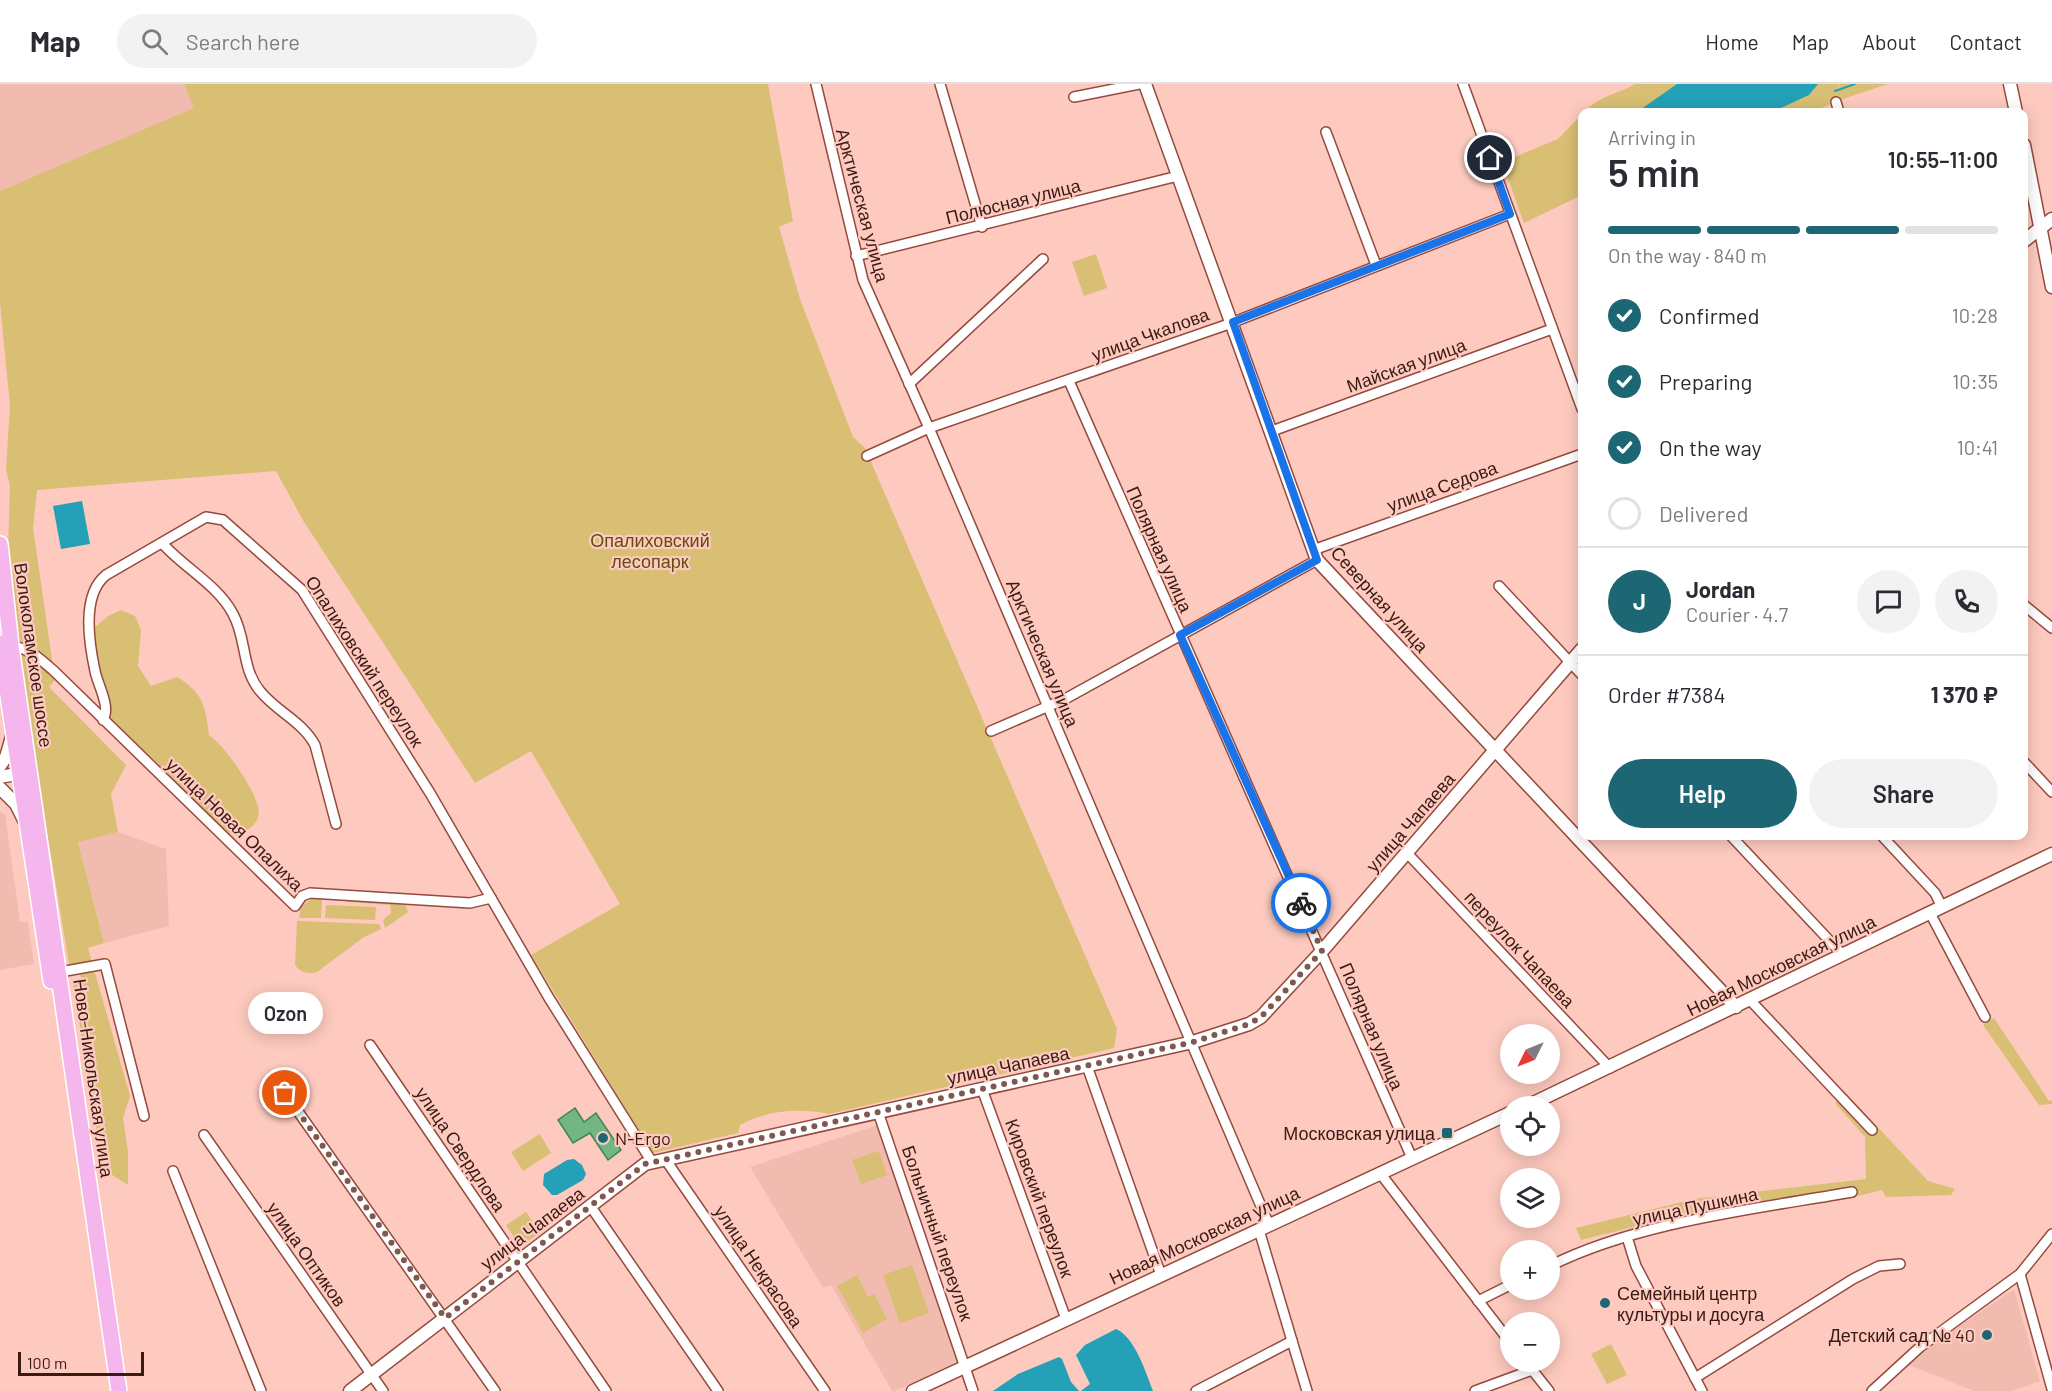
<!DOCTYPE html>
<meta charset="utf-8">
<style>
:root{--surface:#fff;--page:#f2f2f3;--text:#2b2b33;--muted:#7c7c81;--line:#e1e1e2;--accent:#1d6673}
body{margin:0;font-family:Barlow,sans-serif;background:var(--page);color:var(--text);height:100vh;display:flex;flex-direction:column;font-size:22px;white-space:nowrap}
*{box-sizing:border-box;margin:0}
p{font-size:20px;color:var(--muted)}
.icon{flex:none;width:33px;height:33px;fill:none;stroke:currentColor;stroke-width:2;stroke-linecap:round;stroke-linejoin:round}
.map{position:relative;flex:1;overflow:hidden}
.side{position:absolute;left:1578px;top:24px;width:450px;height:732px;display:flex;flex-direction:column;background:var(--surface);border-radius:12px;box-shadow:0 3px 15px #0003}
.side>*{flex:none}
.needle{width:39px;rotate:227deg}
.buttons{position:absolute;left:1500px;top:940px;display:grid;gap:12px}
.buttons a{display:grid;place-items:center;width:60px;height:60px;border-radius:50%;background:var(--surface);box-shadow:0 3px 15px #0003;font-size:30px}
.scale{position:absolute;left:18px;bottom:15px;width:126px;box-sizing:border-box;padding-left:6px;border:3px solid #3a1a14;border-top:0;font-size:16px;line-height:21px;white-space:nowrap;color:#3a1a14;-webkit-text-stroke:4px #fecabf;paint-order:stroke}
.pin{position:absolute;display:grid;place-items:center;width:51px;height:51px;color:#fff;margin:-26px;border:3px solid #fff;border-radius:50%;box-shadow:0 2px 6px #0007}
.courier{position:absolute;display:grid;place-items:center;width:60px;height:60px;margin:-30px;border:4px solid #1a73e8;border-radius:50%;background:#fff;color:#222;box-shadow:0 2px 8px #0007}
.bubble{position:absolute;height:42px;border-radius:21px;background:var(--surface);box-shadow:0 3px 15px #0003;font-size:20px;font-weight:600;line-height:42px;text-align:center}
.headline em{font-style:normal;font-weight:600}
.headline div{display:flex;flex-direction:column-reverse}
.headline{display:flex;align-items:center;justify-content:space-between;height:102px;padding:0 30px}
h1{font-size:39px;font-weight:600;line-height:45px}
.bar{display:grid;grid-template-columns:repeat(4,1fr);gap:9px 6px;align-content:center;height:72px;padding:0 30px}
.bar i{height:8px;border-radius:4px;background:var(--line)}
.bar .selected{background:var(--accent)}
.bar p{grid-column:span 4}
.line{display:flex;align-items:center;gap:15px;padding:0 30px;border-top:2px solid var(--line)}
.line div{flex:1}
.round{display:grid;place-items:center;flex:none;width:63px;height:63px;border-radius:32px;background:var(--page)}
ol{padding:0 30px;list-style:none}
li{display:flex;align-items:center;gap:18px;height:66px}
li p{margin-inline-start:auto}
li .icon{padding:6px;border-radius:50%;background:var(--accent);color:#fff;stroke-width:4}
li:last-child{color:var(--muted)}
li i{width:33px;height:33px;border:3px solid var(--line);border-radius:50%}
.button{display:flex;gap:12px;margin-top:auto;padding:12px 30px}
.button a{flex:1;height:69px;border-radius:36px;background:var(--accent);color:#fff;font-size:24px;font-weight:600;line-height:69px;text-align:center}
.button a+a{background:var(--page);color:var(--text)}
header{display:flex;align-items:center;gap:36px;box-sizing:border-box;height:84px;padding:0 30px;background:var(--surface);border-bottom:2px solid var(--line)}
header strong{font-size:28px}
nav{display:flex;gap:33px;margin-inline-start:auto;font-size:21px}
.search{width:420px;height:54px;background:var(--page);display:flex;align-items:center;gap:15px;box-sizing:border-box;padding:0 21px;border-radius:33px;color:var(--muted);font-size:22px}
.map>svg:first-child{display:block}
</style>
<header>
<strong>Map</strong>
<div class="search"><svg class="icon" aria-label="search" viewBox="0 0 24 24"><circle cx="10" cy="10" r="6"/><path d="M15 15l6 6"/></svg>Search here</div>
<nav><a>Home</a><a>Map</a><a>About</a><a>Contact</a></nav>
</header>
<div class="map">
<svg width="2052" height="1307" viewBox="0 0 2052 1307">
<rect width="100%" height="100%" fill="#fecabf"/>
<g fill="#f2bbaf">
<path d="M0 0H184L195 24 0 107Z"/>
<path d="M0 728 5 730 20 838H28L34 880 0 886Z"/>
<path d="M118 748 166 765 169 842 104 859 78 757Z"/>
<path d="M878 1041 914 1143 912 1147 918 1155 961 1276 895 1307H892L831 1201 823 1204 750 1083Z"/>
<path d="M2014 1205 2040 1297 2012 1307H1974L1909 1281 1934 1259Z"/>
</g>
<g fill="#d8bf73">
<path d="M184 0H768L793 137 779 143 800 215 853 353 865 364 1117 945 1114 964 829 1030C798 1024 768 1026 740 1041L738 1049 653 1069 531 871 620 820 531 667 475 699 304 438 276 387 37 406 33 444 55 596 49 603 126 681 111 710 118 748 78 758 104 859 88 864 130 1012 123 1034 128 1068V1101L103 1085 73 900 81 894 79 884 69 880 21 590 8 470 10 402 6 385 10 322 0 219V107L194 24Z"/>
<path d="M1635 0H1838L1839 6V0H1888L1840 16 1812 28H1584C1603 10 1613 12 1635 0Z"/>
<path d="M1582 30V111L1524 139 1502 78 1558 55Z"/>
<path d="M1096 170 1107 204 1084 212 1072 178Z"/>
<path d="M121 526 135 532 141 546 138 582 151 602 177 593C202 608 206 622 209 651 225 662 254 704 258 723 262 739 247 748 235 752L218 742 164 685 112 637 99 586 93 545 108 532Z"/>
<path d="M314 813H322L321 834H299L301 823Z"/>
<path d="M347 813 404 817 408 828 385 844 383 836 391 829 390 821 347 818Z"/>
<path d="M326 821 376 823 375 836 325 834Z"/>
<path d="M297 837 379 840 381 845 364 853 317 888C307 890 301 889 295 881Z"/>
<path d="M1994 934 2049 1017 2052 1016V1020L2039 1021 1983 941Z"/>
<path d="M1846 1009 1928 1097 1955 1105 1951 1111 1886 1113 1882 1106 1842 1116 1801 1119 1783 1115 1745 1119 1707 1131 1629 1144 1581 1156 1576 1144 1694 1115 1866 1095 1865 1053 1835 1019Z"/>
<path d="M540 1050 551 1069 523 1087 511 1068Z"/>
<path d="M879 1067 887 1091 861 1100 852 1076Z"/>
<path d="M526 1128 540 1149 520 1162 506 1141Z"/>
<path d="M912 1181 929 1229 900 1239 883 1191Z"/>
<path d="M857 1191 868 1213 874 1210 887 1235 863 1249 837 1202Z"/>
<path d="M1611 1260 1627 1291 1607 1300 1591 1270Z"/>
</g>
<g fill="#24a1b6">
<path d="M1677 0H1818L1809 11 1772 28H1637Z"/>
<path d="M82 417 90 460 61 465 53 422Z"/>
<path d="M574 1075 582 1081 586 1090 583 1096 557 1111H552L543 1101 544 1090 567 1076Z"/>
<path d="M1116 1245C1135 1253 1146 1289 1153 1307H1081L1090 1300 1076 1271 1085 1261Z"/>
<path d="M1059 1273 1062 1275 1071 1298 1079 1307H993L1018 1290Z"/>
</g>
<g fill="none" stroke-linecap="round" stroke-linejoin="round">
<path stroke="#24a1b6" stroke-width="2" d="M1835 7 1855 0"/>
</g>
<path fill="#71b684" stroke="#3f8454" stroke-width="1.5" d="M575 1024 584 1038 596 1029 621 1066 608 1076 590 1049 573 1059 558 1036Z"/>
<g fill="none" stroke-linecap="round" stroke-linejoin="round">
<g stroke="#954a3d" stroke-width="12">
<g id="minor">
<path d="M816 0 863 196 929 344 1269 1141"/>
<path d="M940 0 982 143"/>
<path d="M1463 0 1582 325"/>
<path d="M1074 13 1139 0"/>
<path d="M1836 18 1839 28"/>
<path d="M1326 48 1376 181"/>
<path d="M856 172 1178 92"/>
<path d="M1069 297 1412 1074"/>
<path d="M909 300 1043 175"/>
<path d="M1272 347 1552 245"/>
<path d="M867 372 929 344 1226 241 1510 130"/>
<path d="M162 459C183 483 218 501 233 530 247 555 241 584 260 607 277 628 302 637 315 661L336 740"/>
<path d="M1313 466 1582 370"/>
<path d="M1499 502 1582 591"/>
<path d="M2024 521 2052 544"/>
<path d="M11 562C30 564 40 575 54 587L295 822 302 812 310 809 470 819 491 814 549 914 652 1078"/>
<path d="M103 636C111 622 98 602 95 587 89 559 81 511 106 491L206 433 223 436 302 506 430 709 491 814"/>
<path d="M991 647 1065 615 1317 476"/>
<path d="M2024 678 2052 708"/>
<path d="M1731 752 1843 871"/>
<path d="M1882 752 1935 809 1942 823"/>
<path d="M1407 769 1610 984"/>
<path d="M1930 829 1985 933"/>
<path d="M60 888 105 880 144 1032"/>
<path d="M1750 916 1872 1046"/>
<path d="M370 961 606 1307"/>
<path d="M1087 982 1161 1191"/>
<path d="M982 1005 1066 1235"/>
<path d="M285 1009 495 1307"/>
<path d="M878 1028 973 1307"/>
<path d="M204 1051 383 1307"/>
<path d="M665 1075 825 1307"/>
<path d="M173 1087 261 1307"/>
<path d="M1380 1089 1510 1258"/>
<path d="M591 1123 718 1307"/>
<path d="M1259 1146 1307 1307"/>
<path d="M1627 1153 1636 1182 1702 1307"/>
<path d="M1550 1182C1638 1138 1755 1125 1852 1108"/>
<path d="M2020 1190 2052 1305"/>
<path d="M1478 1217 1510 1201"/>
<path d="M1526 1278 1549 1307"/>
<path d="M1695 1294 1853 1195 1879 1182 1900 1180"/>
<path d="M1196 1307 1292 1257"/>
<path d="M1475 1307 1532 1286"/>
<path d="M1872 1307 1920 1263 2020 1190 2052 1150"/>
</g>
</g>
<g stroke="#954a3d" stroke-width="15">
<g id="tertiary">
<path d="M1145 0 1317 476 1736 923"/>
<path d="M2010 0 2016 28"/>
<path d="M2024 61 2052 203"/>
<path d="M2024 157 2052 135"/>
<path d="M0 682 6 673 12 653"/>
<path d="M0 693 26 688"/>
<path d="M0 704 16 720 24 736"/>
<path d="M1525 1023 2052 770"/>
<path d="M350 1307 645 1080 1193 958 1249 940 1261 933 1322 867 1582 565"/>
<path d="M913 1307 1510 1029"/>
</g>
</g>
<g stroke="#fff" stroke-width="18">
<g id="primary">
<path d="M0 460 11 562 119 1307"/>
<path d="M0 559 51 897"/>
</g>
</g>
<use href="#minor" stroke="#fff" stroke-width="9"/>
<use href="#tertiary" stroke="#fff" stroke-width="12"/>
<use href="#primary" stroke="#f5b6ee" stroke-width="15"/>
</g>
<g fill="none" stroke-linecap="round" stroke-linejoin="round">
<path stroke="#7f5850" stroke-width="6" stroke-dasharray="0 10.8" d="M285 1009 445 1234 645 1080 1193 958 1249 940 1261 933 1322 867 1301 819"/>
<path stroke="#1a73e8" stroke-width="8" d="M1301 819 1180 551 1317 476 1233 238 1510 130 1490 74"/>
</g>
<g fill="#1d6673" stroke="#fecabf" stroke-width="2">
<rect x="1441" y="1043" width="12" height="12" rx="3"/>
<circle cx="603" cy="1054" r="6"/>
<circle cx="1605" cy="1219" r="6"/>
<circle cx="1987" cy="1251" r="6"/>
</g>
<g text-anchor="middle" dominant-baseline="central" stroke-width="4.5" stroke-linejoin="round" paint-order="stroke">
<g font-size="18" fill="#3a1a14" stroke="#fecabf">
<text transform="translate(1013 117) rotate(-14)">Полюсная улица</text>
<text transform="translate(863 121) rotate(75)">Арктическая улица</text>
<text transform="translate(1150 250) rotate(-20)">улица Чкалова</text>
<text transform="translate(1406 281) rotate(-20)">Майская улица</text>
<text transform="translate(1442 402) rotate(-20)">улица Седова</text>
<text transform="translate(1160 465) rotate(66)">Полярная улица</text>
<text transform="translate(1380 515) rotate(48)">Северная улица</text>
<text transform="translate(1043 569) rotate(67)">Арктическая улица</text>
<text transform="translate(34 571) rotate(82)">Волоколамское шоссе</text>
<text transform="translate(365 577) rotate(57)">Опалиховский переулок</text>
<text transform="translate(1410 738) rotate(-49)">улица Чапаева</text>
<text transform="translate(235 740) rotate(44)">улица Новая Опалиха</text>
<text transform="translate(1520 865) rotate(47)">переулок Чапаева</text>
<text transform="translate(1781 881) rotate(-26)">Новая Московская улица</text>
<text transform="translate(1372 942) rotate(67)">Полярная улица</text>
<text transform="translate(1008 981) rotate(-12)">улица Чапаева</text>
<text transform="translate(94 994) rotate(82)">Ново-Никольская улица</text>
<text transform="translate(461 1065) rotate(56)">улица Свердлова</text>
<text transform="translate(1040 1114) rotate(70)">Кировский переулок</text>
<text transform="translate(1695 1122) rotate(-12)">улица Пушкина</text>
<text transform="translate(532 1144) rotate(-37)">улица Чапаева</text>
<text transform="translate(938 1149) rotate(71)">Больничный переулок</text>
<text transform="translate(1204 1151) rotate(-25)">Новая Московская улица</text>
<text transform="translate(307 1170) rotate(55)">улица Оптиков</text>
<text transform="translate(759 1182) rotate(56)">улица Некрасова</text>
</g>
<g font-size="18" fill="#614f0f" stroke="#fecabf">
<text x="650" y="456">Опалиховский<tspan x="650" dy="21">лесопарк</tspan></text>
</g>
<g font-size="18" fill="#3a1a14" stroke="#fecabf" text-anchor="end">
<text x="1435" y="1049">Московская улица</text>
<text x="615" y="1054" text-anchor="start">N-Ergo</text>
<text x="1617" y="1209" text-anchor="start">Семейный центр<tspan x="1617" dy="21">культуры и досуга</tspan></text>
<text x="1975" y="1251">Детский сад № 40</text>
</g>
</g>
</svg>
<div class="buttons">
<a><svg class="needle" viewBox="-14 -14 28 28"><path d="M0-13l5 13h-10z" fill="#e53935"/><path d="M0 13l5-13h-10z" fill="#7c7c81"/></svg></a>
<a><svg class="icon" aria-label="locate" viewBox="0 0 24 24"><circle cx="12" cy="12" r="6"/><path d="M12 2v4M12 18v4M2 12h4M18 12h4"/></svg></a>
<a><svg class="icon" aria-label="layers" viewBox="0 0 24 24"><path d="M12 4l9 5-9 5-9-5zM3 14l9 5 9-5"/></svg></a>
<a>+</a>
<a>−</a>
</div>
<div class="scale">100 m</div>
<div class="pin" style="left:285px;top:1009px;background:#ea580c"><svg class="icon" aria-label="bag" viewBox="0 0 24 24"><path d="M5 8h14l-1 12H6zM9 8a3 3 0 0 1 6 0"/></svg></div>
<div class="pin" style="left:1490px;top:74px;background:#1f2937"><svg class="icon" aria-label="home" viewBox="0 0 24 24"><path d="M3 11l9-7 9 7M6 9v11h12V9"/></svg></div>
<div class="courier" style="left:1301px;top:819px"><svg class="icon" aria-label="bike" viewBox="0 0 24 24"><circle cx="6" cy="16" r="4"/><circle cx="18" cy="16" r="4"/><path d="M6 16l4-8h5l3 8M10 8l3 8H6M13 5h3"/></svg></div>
<div class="bubble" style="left:248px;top:908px;width:75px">Ozon</div>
<section class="side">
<div class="headline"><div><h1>5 min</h1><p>Arriving in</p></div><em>10:55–11:00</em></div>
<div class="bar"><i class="selected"></i><i class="selected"></i><i class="selected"></i><i></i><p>On the way · 840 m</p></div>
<ol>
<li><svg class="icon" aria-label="check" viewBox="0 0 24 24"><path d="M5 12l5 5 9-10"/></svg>Confirmed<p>10:28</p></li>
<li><svg class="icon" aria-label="check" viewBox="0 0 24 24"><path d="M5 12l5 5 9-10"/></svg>Preparing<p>10:35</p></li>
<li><svg class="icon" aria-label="check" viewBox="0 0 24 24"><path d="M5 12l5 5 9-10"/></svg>On the way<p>10:41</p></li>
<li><i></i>Delivered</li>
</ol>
<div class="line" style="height:108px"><b class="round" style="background:var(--accent);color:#fff">J</b><div><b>Jordan</b><p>Courier · 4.7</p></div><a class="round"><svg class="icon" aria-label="chat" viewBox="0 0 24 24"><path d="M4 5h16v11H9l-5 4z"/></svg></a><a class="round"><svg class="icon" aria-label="phone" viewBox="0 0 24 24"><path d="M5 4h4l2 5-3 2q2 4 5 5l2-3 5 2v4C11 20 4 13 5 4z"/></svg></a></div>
<div class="line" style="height:78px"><div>Order #7384</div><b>1 370 ₽</b></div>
<div class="button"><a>Help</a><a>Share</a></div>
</section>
</div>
